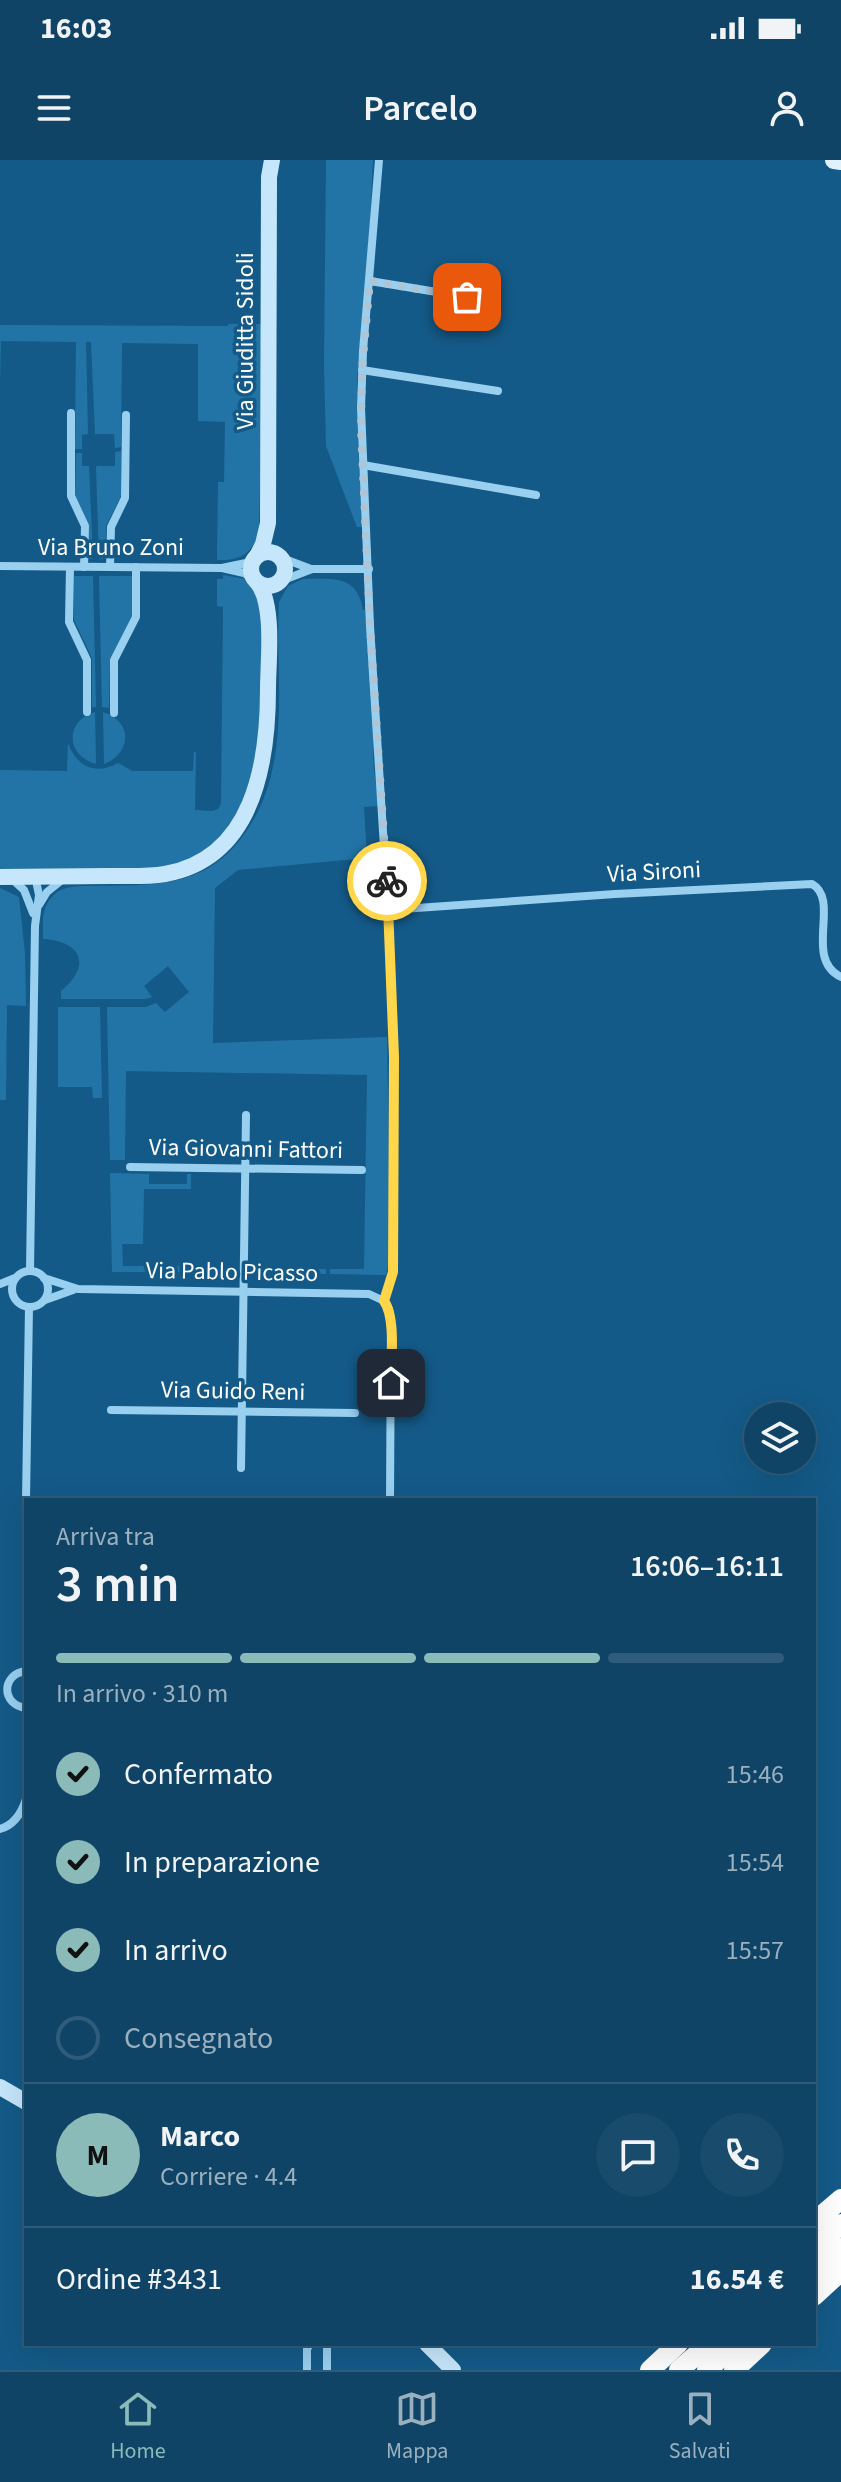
<!DOCTYPE html>
<html lang="it">
<meta charset="utf-8">
<style>
:root{--surface:#0f4466;--page:#184b6c;--text:#f1f3f6;--muted:#9bb0bf;--line:#2f5c7a;--accent:#8bbbb9}
body{margin:0;font-family:"Source Sans 3",sans-serif;background:var(--page);color:var(--text);height:100vh;display:flex;flex-direction:column;font-size:30px;white-space:nowrap}
*{box-sizing:border-box;margin:0}
p{font-size:26px;color:var(--muted)}
.icon{flex:none;width:44px;height:44px;fill:none;stroke:currentColor;stroke-width:2;stroke-linecap:round;stroke-linejoin:round}
.map{position:relative;flex:1;overflow:hidden}
.panel{position:absolute;left:24px;top:1338px;width:792px;height:848px;display:flex;flex-direction:column;background:var(--surface);border-radius:0px;box-shadow:0 8px 32px #0002,0 0 0 2px var(--line)}
.panel>*{flex:none}
.tools{position:absolute;left:744px;top:1242px;display:grid;gap:16px}
.tools a{display:grid;place-items:center;width:72px;height:72px;border-radius:50%;background:var(--surface);box-shadow:0 8px 32px #0002,0 0 0 2px var(--line);font-size:40px}
.pin{position:absolute;display:grid;place-items:center;width:68px;height:68px;color:#fff;margin:-34px;border-radius:16px;box-shadow:0 4px 12px #0006}
.courier{position:absolute;display:grid;place-items:center;width:80px;height:80px;margin:-40px;border:6px solid #ffd54a;border-radius:50%;background:#fff;color:#222;box-shadow:0 2px 10px #0007}
.head em{font-style:normal;font-weight:600}
.head div{display:flex;flex-direction:column-reverse}
.head{display:flex;align-items:center;justify-content:space-between;height:136px;padding:0 32px}
h1{font-size:52px;font-weight:600;line-height:60px}
.bar{display:grid;grid-template-columns:repeat(4,1fr);gap:12px 8px;align-content:center;height:96px;padding:0 32px}
.bar i{height:10px;border-radius:6px;background:var(--line)}
.bar .on{background:var(--accent)}
.bar p{grid-column:span 4}
.line{display:flex;align-items:center;gap:20px;padding:0 32px;border-top:2px solid var(--line)}
.line div{flex:1}
.round{display:grid;place-items:center;flex:none;width:84px;height:84px;border-radius:42px;background:var(--page)}
ol{padding:0 32px;list-style:none}
li{display:flex;align-items:center;gap:24px;height:88px}
li p{margin-inline-start:auto}
li .icon{padding:8px;border-radius:50%;background:var(--accent);color:#111;stroke-width:4}
li:last-child{color:var(--muted)}
li i{width:44px;height:44px;border:4px solid var(--line);border-radius:50%}
.status{display:flex;justify-content:space-between;align-items:center;height:56px;padding:0 40px;background:var(--surface);direction:ltr}
.status svg{height:22px;fill:currentColor}
header{display:flex;justify-content:space-between;align-items:center;height:104px;padding:0 32px;background:var(--surface);font-size:36px;font-weight:600}
.tab-bar{display:flex;justify-content:space-around;align-items:center;height:112px;border-top:2px solid var(--line);background:var(--surface);font-size:22px;color:var(--muted)}
.tab-bar a{display:grid;justify-items:center;gap:4px}
.tab-bar .on{color:var(--accent)}
.map>svg:first-child{display:block}
</style>
<div class="status"><b>16:03</b><svg viewBox="0 0 49 12"><path d="M0 12V9h3v3zM5 12V6h3v6zM10 12V3h3v9zM15 12V0h3v12zM26 1h20v11H26zM47 4h2v5h-2z"/></svg></div>
<header><svg class="icon" aria-label="menu" viewBox="0 0 24 24"><path d="M4 6h16M4 12h16M4 18h16"/></svg>Parcelo<svg class="icon" aria-label="person" viewBox="0 0 24 24"><circle cx="12" cy="8" r="4"/><path d="M4 21q1-7 8-7t8 7"/></svg></header>
<div class="map">
<svg width="841" height="2210" viewBox="0 0 841 2210">
<rect width="100%" height="100%" fill="#145a88"/>
<g fill="#2374a6">
<path d="M326 0H373L369 87 357 220 358 287 363 367H357L326 286 324 206Z"/>
<path d="M228 164H263L259 375C249 395 241 400 217 400L218 322H224L225 262 198 261V184L122 183 121 287 115 288 114 274H95L91 182H86L88 274 82 275V289H75L76 182 1 181 0 223V165L228 166Z"/>
<path d="M121 291V336L106 366V399H99L96 306H115V292Z"/>
<path d="M76 293H82V306H89L93 399H88L75 336Z"/>
<path d="M223 415 246 419 251 423 262 443V550L256 608 239 652 222 676 201 694 166 708 0 711V610L67 611 68 583C76 606 96 616 118 603L132 611H193L194 592H196L195 650 212 651 218 649 221 644 223 447 217 446V419H223Z"/>
<path d="M74 416H93L96 547H92V498L74 460Z"/>
<path d="M99 416H132V457L110 499 109 548 102 547Z"/>
<path d="M303 419C332 419 357 414 363 450H366L374 580C371 602 377 624 378 646L364 647 367 698 238 710 215 728 213 883 387 877 390 1097 386 1115 330 1114V1109H364L367 915 126 911 125 1000H110L107 847H146L156 843 165 852 189 832 168 806 144 826 152 837 145 839H61V831C92 806 82 781 43 779 43 765 41 749 51 738 60 726 76 726 90 726 161 725 214 729 254 659 291 593 275 514 279 442L288 426Z"/>
<path d="M95 552 96 604C66 596 64 561 95 552Z"/>
<path d="M103 552C133 561 132 593 104 604Z"/>
<path d="M0 728 19 737 25 793 26 846 7 845 6 940H0Z"/>
<path d="M58 847H100L102 938H93L92 927H58Z"/>
<path d="M110 1013 149 1014V1024H187V1014H191V1029H144L143 1084H122L123 1106H158V1112H112Z"/>
<path d="M163 1106 236 1107 234 1113 162 1112Z"/>
<path d="M252 1108 326 1109V1114L253 1113Z"/>
</g>
<g fill="none" stroke-linecap="round" stroke-linejoin="round">
<g stroke="#99cfef" stroke-width="8">
<path d="M379 0 363 191 361 248 370 466 388 750 394 897 393 1112 384 1141 389 1149 391 1165 390 1340"/>
<path d="M370 121 467 137"/>
<path d="M362 210 498 231"/>
<path d="M71 253V336L85 366 84 407"/>
<path d="M363 305 536 335"/>
<path d="M282 398 311 409"/>
<path d="M0 406 222 408 244 413 254 419"/>
<path d="M70 407 69 462 87 500V552"/>
<path d="M110 407 111 367 125 338 126 255"/>
<path d="M222 408 246 403 256 397"/>
<path d="M281 421 312 409H369"/>
<path d="M114 553V500L136 457V407"/>
<path d="M11 718 24 730 33 753"/>
<path d="M39 745 47 732 62 720"/>
<path d="M388 750 615 734 812 724C841 740 803 799 841 817"/>
<path d="M130 1007 362 1010"/>
<circle cx="30" cy="1129" r="18"/>
<path d="M30 1111 35 766 39 735 35 716"/>
<path d="M44 1118 78 1129 369 1134 384 1141"/>
<path d="M0 1124 15 1118"/>
<path d="M45 1140 73 1130"/>
<path d="M111 1250 355 1253"/>
<path d="M241 1308 246 955"/>
<path d="M26 1340 29 1147"/>
<path d="M26 1384V1498"/>
<path d="M26 1511C1 1514 1 1545 26 1548"/>
<path d="M0 1669C14 1665 22 1652 26 1639"/>
<path d="M327 2184V2210"/>
<path d="M307 2210V2189L310 2184"/>
</g>
<g stroke="#c6e6fb" stroke-width="16">
<circle cx="268" cy="409" r="17"/>
<path d="M257 396 263 384 268 363 269 17 272 0"/>
<path d="M0 717C37 717 73 716 110 716 128 716 147 717 165 714 254 698 268 603 268 529 268 500 275 444 257 422"/>
<path d="M0 1927 26 1942"/>
<path d="M427 2184 453 2210"/>
</g>
<path stroke="#e1f2ff" stroke-width="18" d="M834 0 841 1"/>
<g stroke="#fff" stroke-width="20">
<path d="M814 2062 841 2039"/>
<path d="M814 2088 841 2064"/>
<path d="M814 2113 841 2088"/>
<path d="M814 2136 841 2111"/>
<path d="M650 2210 678 2184"/>
<path d="M679 2210 709 2184"/>
<path d="M707 2210 736 2184"/>
<path d="M734 2210 762 2184"/>
</g>
</g>
<g fill="none" stroke-linecap="round" stroke-linejoin="round">
<path stroke="#adc5d5" stroke-width="8" stroke-dasharray="0 14.4" d="M387 721 370 466 361 269 362 210 370 121 467 137"/>
<path stroke="#ffd54a" stroke-width="10" d="M387 721 394 897 393 1112 384 1141C396 1157 391 1202 391 1223"/>
</g>
<g text-anchor="middle" dominant-baseline="central" stroke-width="7" stroke-linejoin="round" paint-order="stroke">
<g font-size="24" fill="#fff" stroke="#145a88">
<text transform="translate(245 181) rotate(-90)">Via Giuditta Sidoli</text>
<text x="111" y="387">Via Bruno Zoni</text>
<text transform="translate(654 712) rotate(-3)">Via Sironi</text>
<text transform="translate(246 989) rotate(1)">Via Giovanni Fattori</text>
<text transform="translate(232 1112) rotate(1)">Via Pablo Picasso</text>
<text transform="translate(233 1231) rotate(1)">Via Guido Reni</text>
</g>
</g>
</svg>
<div class="tools">
<a><svg class="icon" aria-label="layers" viewBox="0 0 24 24"><path d="M12 4l9 5-9 5-9-5zM3 14l9 5 9-5"/></svg></a>
</div>
<div class="pin" style="left:467px;top:137px;background:#ea580c"><svg class="icon" aria-label="bag" viewBox="0 0 24 24"><path d="M5 8h14l-1 12H6zM9 8a3 3 0 0 1 6 0"/></svg></div>
<div class="pin" style="left:391px;top:1223px;background:#1f2937"><svg class="icon" aria-label="home" viewBox="0 0 24 24"><path d="M3 11l9-7 9 7M6 9v11h12V9"/></svg></div>
<div class="courier" style="left:387px;top:721px"><svg class="icon" aria-label="bike" viewBox="0 0 24 24"><circle cx="6" cy="16" r="4"/><circle cx="18" cy="16" r="4"/><path d="M6 16l4-8h5l3 8M10 8l3 8H6M13 5h3"/></svg></div>
<section class="panel">
<div class="head"><div><h1>3 min</h1><p>Arriva tra</p></div><em>16:06–16:11</em></div>
<div class="bar"><i class="on"></i><i class="on"></i><i class="on"></i><i></i><p>In arrivo · 310 m</p></div>
<ol>
<li><svg class="icon" aria-label="check" viewBox="0 0 24 24"><path d="M5 12l5 5 9-10"/></svg>Confermato<p>15:46</p></li>
<li><svg class="icon" aria-label="check" viewBox="0 0 24 24"><path d="M5 12l5 5 9-10"/></svg>In preparazione<p>15:54</p></li>
<li><svg class="icon" aria-label="check" viewBox="0 0 24 24"><path d="M5 12l5 5 9-10"/></svg>In arrivo<p>15:57</p></li>
<li><i></i>Consegnato</li>
</ol>
<div class="line" style="height:144px"><b class="round" style="background:var(--accent);color:#111">M</b><div><b>Marco</b><p>Corriere · 4.4</p></div><a class="round"><svg class="icon" aria-label="chat" viewBox="0 0 24 24"><path d="M4 5h16v11H9l-5 4z"/></svg></a><a class="round"><svg class="icon" aria-label="phone" viewBox="0 0 24 24"><path d="M5 4h4l2 5-3 2q2 4 5 5l2-3 5 2v4C11 20 4 13 5 4z"/></svg></a></div>
<div class="line" style="height:104px"><div>Ordine #3431</div><b>16.54 €</b></div>
</section>
</div>
<nav class="tab-bar">
<a class="on"><svg class="icon" aria-label="home" viewBox="0 0 24 24"><path d="M3 11l9-7 9 7M6 9v11h12V9"/></svg>Home</a>
<a><svg class="icon" aria-label="map" viewBox="0 0 24 24"><path d="M3 6l6-2 6 2 6-2v14l-6 2-6-2-6 2zM9 4v14M15 6v14"/></svg>Mappa</a>
<a><svg class="icon" aria-label="saved" viewBox="0 0 24 24"><path d="M7 4h10v16l-5-4-5 4z"/></svg>Salvati</a>
</nav>
